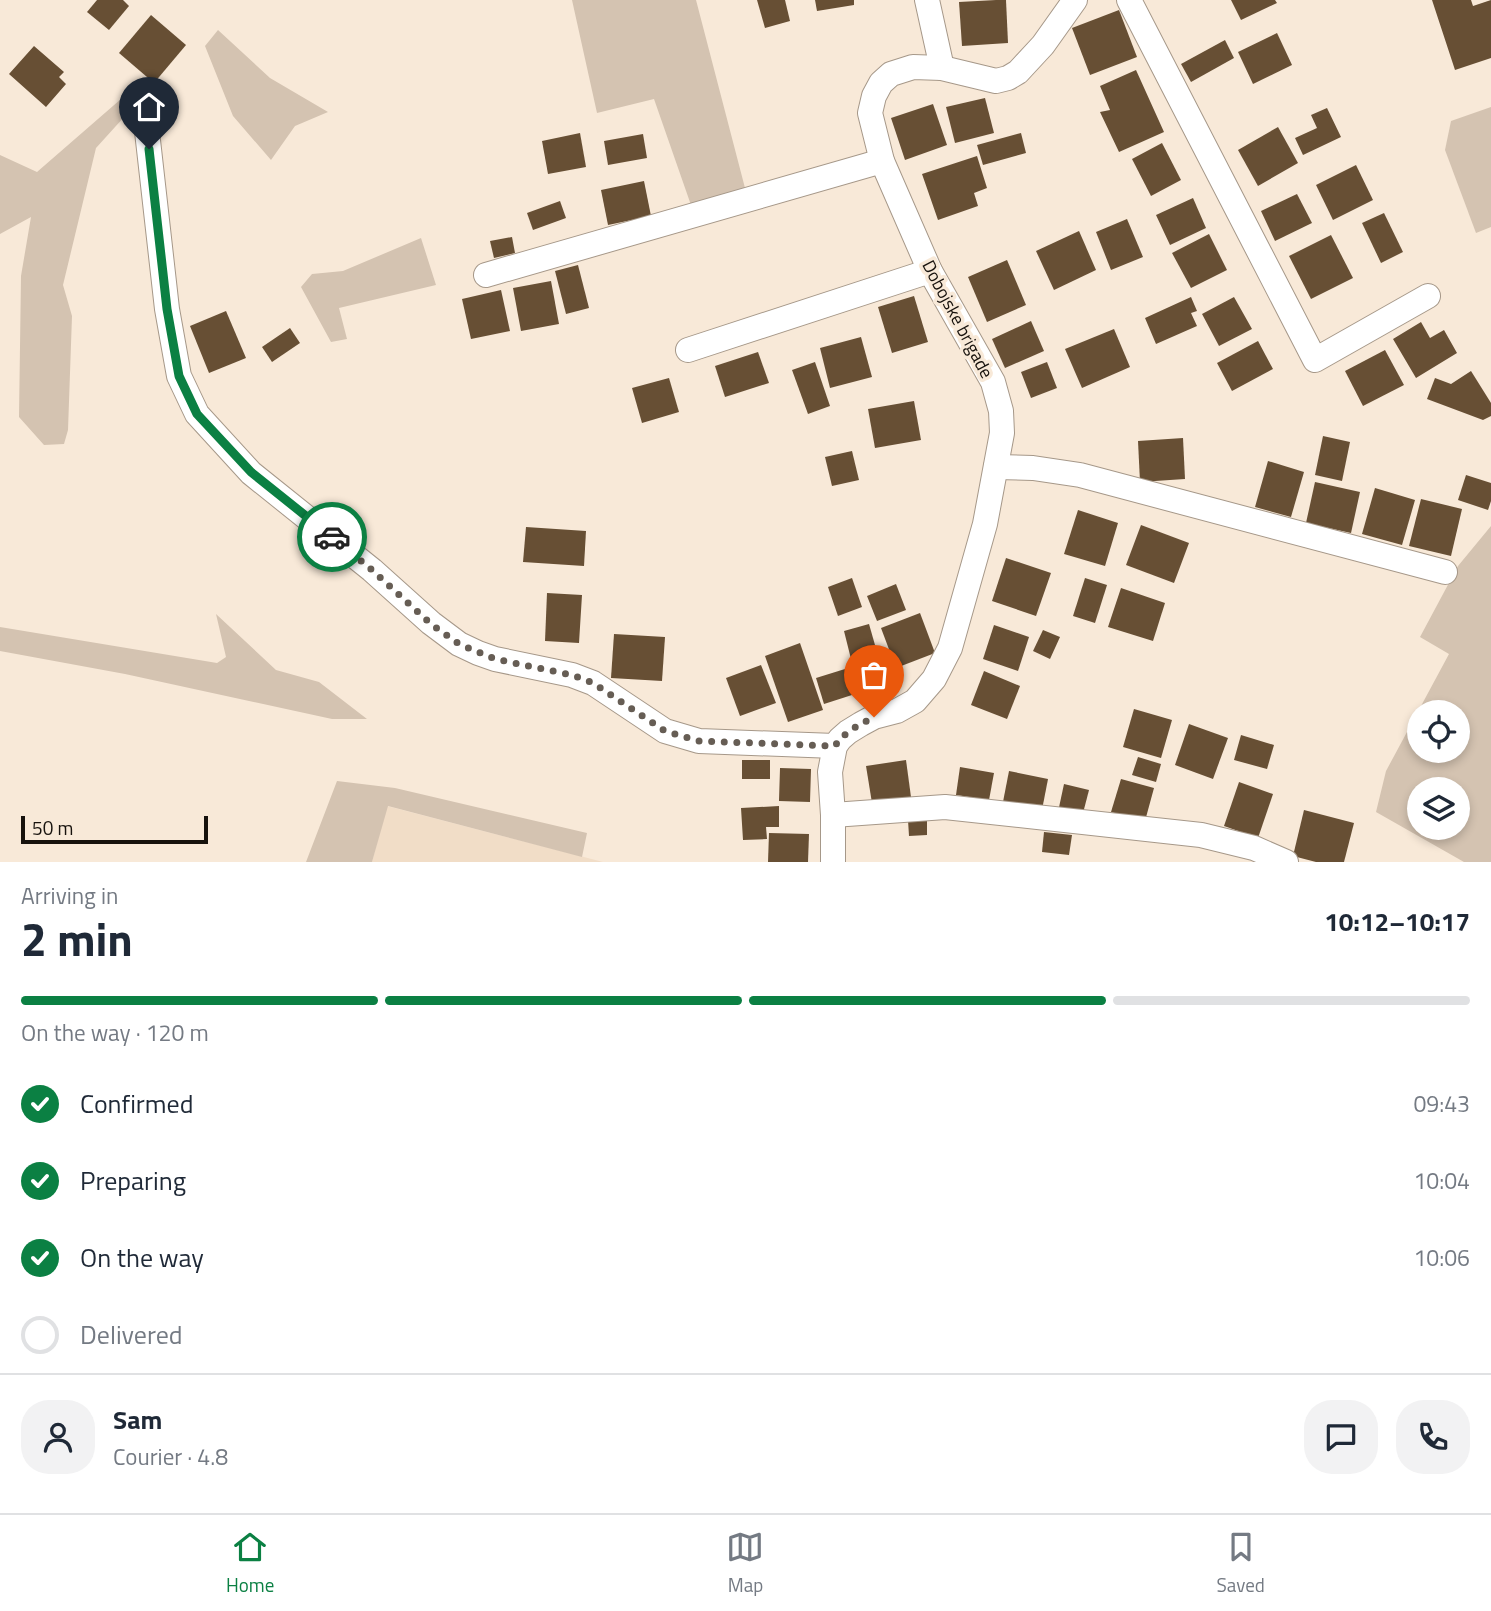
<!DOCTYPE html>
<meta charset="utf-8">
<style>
:root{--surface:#fff;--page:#f2f2f3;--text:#1f2937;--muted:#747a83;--line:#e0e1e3;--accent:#0b8043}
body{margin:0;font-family:"Titillium Web",sans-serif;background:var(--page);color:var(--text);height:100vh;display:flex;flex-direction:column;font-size:26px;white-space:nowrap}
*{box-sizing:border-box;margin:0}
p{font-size:23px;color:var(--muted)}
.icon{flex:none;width:38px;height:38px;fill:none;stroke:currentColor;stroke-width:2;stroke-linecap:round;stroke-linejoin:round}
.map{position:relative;height:862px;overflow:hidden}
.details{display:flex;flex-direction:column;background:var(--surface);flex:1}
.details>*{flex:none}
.buttons{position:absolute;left:1407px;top:700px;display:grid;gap:14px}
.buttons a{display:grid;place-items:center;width:63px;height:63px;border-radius:50%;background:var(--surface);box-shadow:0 4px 10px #0003;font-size:35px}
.scale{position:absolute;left:21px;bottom:18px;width:187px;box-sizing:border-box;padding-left:7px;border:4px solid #17120d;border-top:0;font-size:19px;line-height:24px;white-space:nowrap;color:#17120d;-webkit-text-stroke:5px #f8e9d8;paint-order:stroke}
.pin{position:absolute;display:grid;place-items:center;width:60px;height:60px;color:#fff;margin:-72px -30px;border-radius:50% 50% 50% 0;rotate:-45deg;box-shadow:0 0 7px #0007}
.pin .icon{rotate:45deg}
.courier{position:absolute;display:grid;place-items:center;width:70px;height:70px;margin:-35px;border:5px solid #0b8043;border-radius:50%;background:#fff;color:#222;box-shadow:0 2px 9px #0007}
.headline em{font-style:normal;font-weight:700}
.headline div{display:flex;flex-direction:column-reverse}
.headline{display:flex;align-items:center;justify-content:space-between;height:119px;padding:0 21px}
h1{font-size:46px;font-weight:700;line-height:52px}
.bar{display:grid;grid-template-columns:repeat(4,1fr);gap:10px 7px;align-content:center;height:84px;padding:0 21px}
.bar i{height:9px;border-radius:5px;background:var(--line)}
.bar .current{background:var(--accent)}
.bar p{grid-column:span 4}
.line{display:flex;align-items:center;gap:18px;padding:0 21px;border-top:2px solid var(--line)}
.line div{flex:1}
.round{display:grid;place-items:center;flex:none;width:74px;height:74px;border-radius:28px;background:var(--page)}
ol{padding:0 21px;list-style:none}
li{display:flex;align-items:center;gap:21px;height:77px}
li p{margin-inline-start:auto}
li .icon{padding:7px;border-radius:50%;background:var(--accent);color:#fff;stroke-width:4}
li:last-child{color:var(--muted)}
li i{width:38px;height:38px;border:4px solid var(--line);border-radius:50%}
.tabs{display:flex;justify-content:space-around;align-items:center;height:98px;border-top:2px solid var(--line);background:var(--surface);font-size:19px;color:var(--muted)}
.tabs a{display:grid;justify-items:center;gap:4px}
.tabs .current{color:var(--accent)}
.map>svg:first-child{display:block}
</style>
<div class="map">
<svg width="1491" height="862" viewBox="0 0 1491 862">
<rect width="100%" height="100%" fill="#f8e9d8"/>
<path fill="#f1ddc7" d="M387 806 603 862H372Z"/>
<g fill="#d4c3b1" fill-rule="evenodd">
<path d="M572 0H696L745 188 692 208 654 99 597 113Z"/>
<path d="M218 30 270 78 328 112 295 126 271 160 233 116 205 46Z"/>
<path d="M121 99 125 116 96 148 63 285 72 316 68 430 64 444 44 445 19 417 21 276 31 217 0 234V155L37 172Z"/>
<path d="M1491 107V227L1476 233 1445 150 1451 121Z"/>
<path d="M421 238 436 285 339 308 347 339 331 342 301 287 312 274 343 271Z"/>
<path d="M1491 526V862H1464L1376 812 1386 771 1449 654 1420 637 1458 566ZM1419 712H1458V751H1419ZM1419 789H1458V828H1419Z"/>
<path d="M216 614 276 670 319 682 367 719H332L125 674 0 651V627L217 663 226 657Z"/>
<path d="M337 781 395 788 587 833 582 857 388 806 372 862H306Z"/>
</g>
<g fill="#674f34">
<path d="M97 0H123L129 6 109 30 87 12Z"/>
<path d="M757 0H785L790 21 765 28Z"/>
<path d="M815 0H854V5L817 11Z"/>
<path d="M996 0H1006L1008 43 962 46 959 2Z"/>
<path d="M1231 0H1275L1277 3 1241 20Z"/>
<path d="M1432 0H1471L1473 6 1491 0V58L1455 70Z"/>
<path d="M1119 10 1137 57 1090 75 1072 28Z"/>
<path d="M151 15 186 45 154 83 119 53Z"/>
<path d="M1277 33 1292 65 1253 84 1238 52Z"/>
<path d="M1225 40 1234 58 1191 82 1181 64Z"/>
<path d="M34 46 64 72 59 77 66 84 46 107 9 74Z"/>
<path d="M1136 70 1164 132 1119 152 1100 112 1110 110 1100 86Z"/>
<path d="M985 98 994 133 955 143 946 107Z"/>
<path d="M933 104 947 145 905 160 891 118Z"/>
<path d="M1327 108 1341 137 1303 155 1295 138 1317 128 1311 115Z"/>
<path d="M1278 127 1298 163 1258 186 1238 150Z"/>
<path d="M580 133 586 167 548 174 542 141Z"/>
<path d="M1021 133 1026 153 983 165 977 145Z"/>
<path d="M643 134 647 158 608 165 604 141Z"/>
<path d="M1162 143 1181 180 1151 196 1132 159Z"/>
<path d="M977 156 987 188 974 193 978 206 938 220 922 174Z"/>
<path d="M1356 165 1373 200 1333 220 1316 185Z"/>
<path d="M644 181 651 216 608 225 601 190Z"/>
<path d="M1297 194 1312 223 1275 241 1261 211Z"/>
<path d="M1193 198 1206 228 1170 245 1156 215Z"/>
<path d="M560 201 566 218 533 230 527 213Z"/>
<path d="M1384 213 1403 252 1381 263 1362 223Z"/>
<path d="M1127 219 1143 257 1111 270 1096 232Z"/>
<path d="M1079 231 1096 270 1054 290 1036 251Z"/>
<path d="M1209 234 1227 270 1191 288 1172 253Z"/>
<path d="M1331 235 1353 278 1311 299 1289 256Z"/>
<path d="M512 237 515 253 494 258 490 241Z"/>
<path d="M1007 260 1026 305 987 322 968 277Z"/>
<path d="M578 265 589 308 566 314 555 271Z"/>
<path d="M551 281 559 324 521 331 513 288Z"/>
<path d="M501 290 510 331 471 339 462 299Z"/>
<path d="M914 296 928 342 892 353 878 307Z"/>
<path d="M1191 297 1197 311 1191 313 1197 326 1156 344 1145 318Z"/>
<path d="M1234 297 1252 329 1219 346 1202 314Z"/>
<path d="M226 311 246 358 209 373 190 326Z"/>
<path d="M1031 321 1044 351 1005 368 992 339Z"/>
<path d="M1421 322 1430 338 1444 330 1457 353 1416 378 1393 339Z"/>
<path d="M290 328 300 343 272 362 262 347Z"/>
<path d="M1114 329 1130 367 1082 388 1065 349Z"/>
<path d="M861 337 872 377 830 388 820 348Z"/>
<path d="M1258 341 1273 369 1232 391 1217 363Z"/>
<path d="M1385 350 1404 385 1363 406 1345 371Z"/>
<path d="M758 352 769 383 725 397 715 366Z"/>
<path d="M815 362 830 406 808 414 792 370Z"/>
<path d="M1047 362 1057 388 1031 398 1021 372Z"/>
<path d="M1471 371 1491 403V416L1483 420 1427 399 1435 378 1451 384Z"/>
<path d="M669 378 679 412 642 423 632 388Z"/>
<path d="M914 401 921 440 875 448 868 409Z"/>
<path d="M1323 436 1350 442 1342 481 1315 475Z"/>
<path d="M1183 438 1185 479 1140 482 1138 441Z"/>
<path d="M852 451 859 480 832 486 825 457Z"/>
<path d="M1268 461 1304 472 1291 517 1255 507Z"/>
<path d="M1466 475 1491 483V501L1488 510 1458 500Z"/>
<path d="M1315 482 1360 492 1351 533 1306 523Z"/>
<path d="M1375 488 1415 500 1402 545 1362 534Z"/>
<path d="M1421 499 1462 509 1451 556 1409 546Z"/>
<path d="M1078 510 1118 523 1105 566 1064 554Z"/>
<path d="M1141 525 1189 543 1174 583 1126 565Z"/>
<path d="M526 527 586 531 584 566 523 562Z"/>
<path d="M1006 558 1051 573 1036 616 992 601Z"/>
<path d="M852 578 862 607 838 616 828 587Z"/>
<path d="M1085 578 1107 585 1095 623 1073 616Z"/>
<path d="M896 584 906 610 877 621 867 596Z"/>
<path d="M1121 588 1165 603 1153 641 1108 627Z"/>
<path d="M547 593 582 595 579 643 545 641Z"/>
<path d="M920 613 935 653 896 668 881 628Z"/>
<path d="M869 624 877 652 851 659 844 631Z"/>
<path d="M994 625 1029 637 1018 671 983 659Z"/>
<path d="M1043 630 1060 637 1050 659 1033 651Z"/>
<path d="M614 634 665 637 662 681 611 678Z"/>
<path d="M800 643 823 710 788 722 765 656Z"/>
<path d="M885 655 898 692 865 703 852 667Z"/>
<path d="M761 665 776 703 740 716 726 678Z"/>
<path d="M845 669 852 695 824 704 816 678Z"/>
<path d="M984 671 1020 686 1007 719 971 705Z"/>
<path d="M1134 709 1172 720 1161 758 1123 747Z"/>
<path d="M1189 724 1228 738 1213 779 1175 765Z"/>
<path d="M1241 735 1274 745 1267 769 1234 760Z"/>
<path d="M1138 757 1161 764 1156 782 1132 775Z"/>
<rect x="742" y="760" width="28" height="19"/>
<path d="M906 760 911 797 872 803 866 766Z"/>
<path d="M960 767 994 773 989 800 956 795Z"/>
<path d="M780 768 811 769 810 802 779 801Z"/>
<path d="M1009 771 1048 779 1041 815 1002 807Z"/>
<path d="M1121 779 1154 788 1145 821 1111 812Z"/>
<path d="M1239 782 1273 794 1258 838 1224 826Z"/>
<path d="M1064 784 1089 790 1082 817 1058 812Z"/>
<path d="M779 806V827H766L767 839 743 840 741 808Z"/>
<path d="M1304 810 1354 823 1344 862H1316L1293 856Z"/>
<path d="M908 820H927V835L909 836Z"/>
<path d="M1044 832 1072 835 1069 855 1042 852Z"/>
<path d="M769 833 809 834 808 862H768Z"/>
</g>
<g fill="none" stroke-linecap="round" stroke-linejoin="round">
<g stroke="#a69889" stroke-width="26">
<g id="minor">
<path d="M927 0 942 68"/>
<path d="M1129 0 1315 360 1428 296"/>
<path d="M143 96 167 309 179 376 197 414 251 473 372 570 431 623 459 644 478 653 495 659 572 675 593 683 665 731 699 741 835 746"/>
<path d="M486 275 882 161"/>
<path d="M688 350 930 271"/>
<path d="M996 467 1033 468 1080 475 1445 572"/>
<path d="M833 815 945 807 1201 835 1254 848 1286 862"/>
<path d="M833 862V815L830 772 835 746 840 739 848 732 861 724 874 717 897 711 915 701 934 679 950 648 985 524 1002 433 1001 411 993 382 930 271 882 161 870 113 874 96 881 83 891 74 913 67 942 68 996 81 1008 78 1018 72 1043 45 1075 0"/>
</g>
</g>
<use href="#minor" stroke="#fff" stroke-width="24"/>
</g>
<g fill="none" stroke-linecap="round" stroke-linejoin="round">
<path stroke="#665d54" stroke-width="7" stroke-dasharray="0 12.6" d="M332 537 372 570 431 624 459 644 495 659 572 675 593 683 665 731 699 741 835 746C844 732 859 725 874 717"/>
<path stroke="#0b8043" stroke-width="9" d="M149 149 167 309 179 376 197 414 251 472 332 537"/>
</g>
<g text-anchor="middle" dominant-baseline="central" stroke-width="7" stroke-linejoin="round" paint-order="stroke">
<g font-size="18" fill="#17120d" stroke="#f8e9d8">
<text transform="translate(958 319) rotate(62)">Dobojske brigade</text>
</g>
</g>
</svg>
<div class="buttons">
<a><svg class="icon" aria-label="locate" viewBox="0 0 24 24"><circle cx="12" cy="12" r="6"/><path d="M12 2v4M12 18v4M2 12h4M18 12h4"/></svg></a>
<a><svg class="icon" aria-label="layers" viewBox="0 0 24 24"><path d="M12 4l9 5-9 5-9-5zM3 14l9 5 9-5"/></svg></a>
</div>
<div class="scale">50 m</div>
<div class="pin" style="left:874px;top:717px;background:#ea580c"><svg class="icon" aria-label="bag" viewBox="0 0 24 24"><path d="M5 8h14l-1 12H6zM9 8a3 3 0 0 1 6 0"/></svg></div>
<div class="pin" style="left:149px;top:149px;background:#1f2937"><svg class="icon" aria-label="home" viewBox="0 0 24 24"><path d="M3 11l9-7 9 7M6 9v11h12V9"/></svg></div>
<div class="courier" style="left:332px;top:537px"><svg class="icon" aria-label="car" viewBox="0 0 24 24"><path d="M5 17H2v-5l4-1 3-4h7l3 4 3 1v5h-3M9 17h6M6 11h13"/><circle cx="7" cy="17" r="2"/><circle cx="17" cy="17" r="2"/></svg></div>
</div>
<section class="details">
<div class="headline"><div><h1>2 min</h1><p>Arriving in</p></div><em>10:12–10:17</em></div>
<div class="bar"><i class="current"></i><i class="current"></i><i class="current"></i><i></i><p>On the way · 120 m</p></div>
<ol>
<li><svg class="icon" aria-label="check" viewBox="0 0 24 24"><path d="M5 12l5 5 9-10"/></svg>Confirmed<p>09:43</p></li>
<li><svg class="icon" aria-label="check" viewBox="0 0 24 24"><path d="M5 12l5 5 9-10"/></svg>Preparing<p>10:04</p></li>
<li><svg class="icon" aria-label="check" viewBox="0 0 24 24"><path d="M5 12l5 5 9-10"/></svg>On the way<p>10:06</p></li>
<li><i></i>Delivered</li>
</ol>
<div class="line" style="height:126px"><a class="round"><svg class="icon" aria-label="person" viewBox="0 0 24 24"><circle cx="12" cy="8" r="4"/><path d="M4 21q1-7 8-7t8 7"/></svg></a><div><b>Sam</b><p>Courier · 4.8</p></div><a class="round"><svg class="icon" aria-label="chat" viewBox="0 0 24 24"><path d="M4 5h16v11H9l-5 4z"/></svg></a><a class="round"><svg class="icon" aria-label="phone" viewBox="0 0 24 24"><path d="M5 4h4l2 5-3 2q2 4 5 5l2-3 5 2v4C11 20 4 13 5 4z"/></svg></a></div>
</section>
<nav class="tabs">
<a class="current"><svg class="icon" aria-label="home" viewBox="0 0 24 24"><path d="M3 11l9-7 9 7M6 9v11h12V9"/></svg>Home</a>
<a><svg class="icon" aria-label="map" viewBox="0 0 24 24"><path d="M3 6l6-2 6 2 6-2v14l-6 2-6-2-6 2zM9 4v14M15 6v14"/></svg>Map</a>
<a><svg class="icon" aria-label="saved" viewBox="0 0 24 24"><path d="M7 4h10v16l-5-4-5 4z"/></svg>Saved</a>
</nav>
